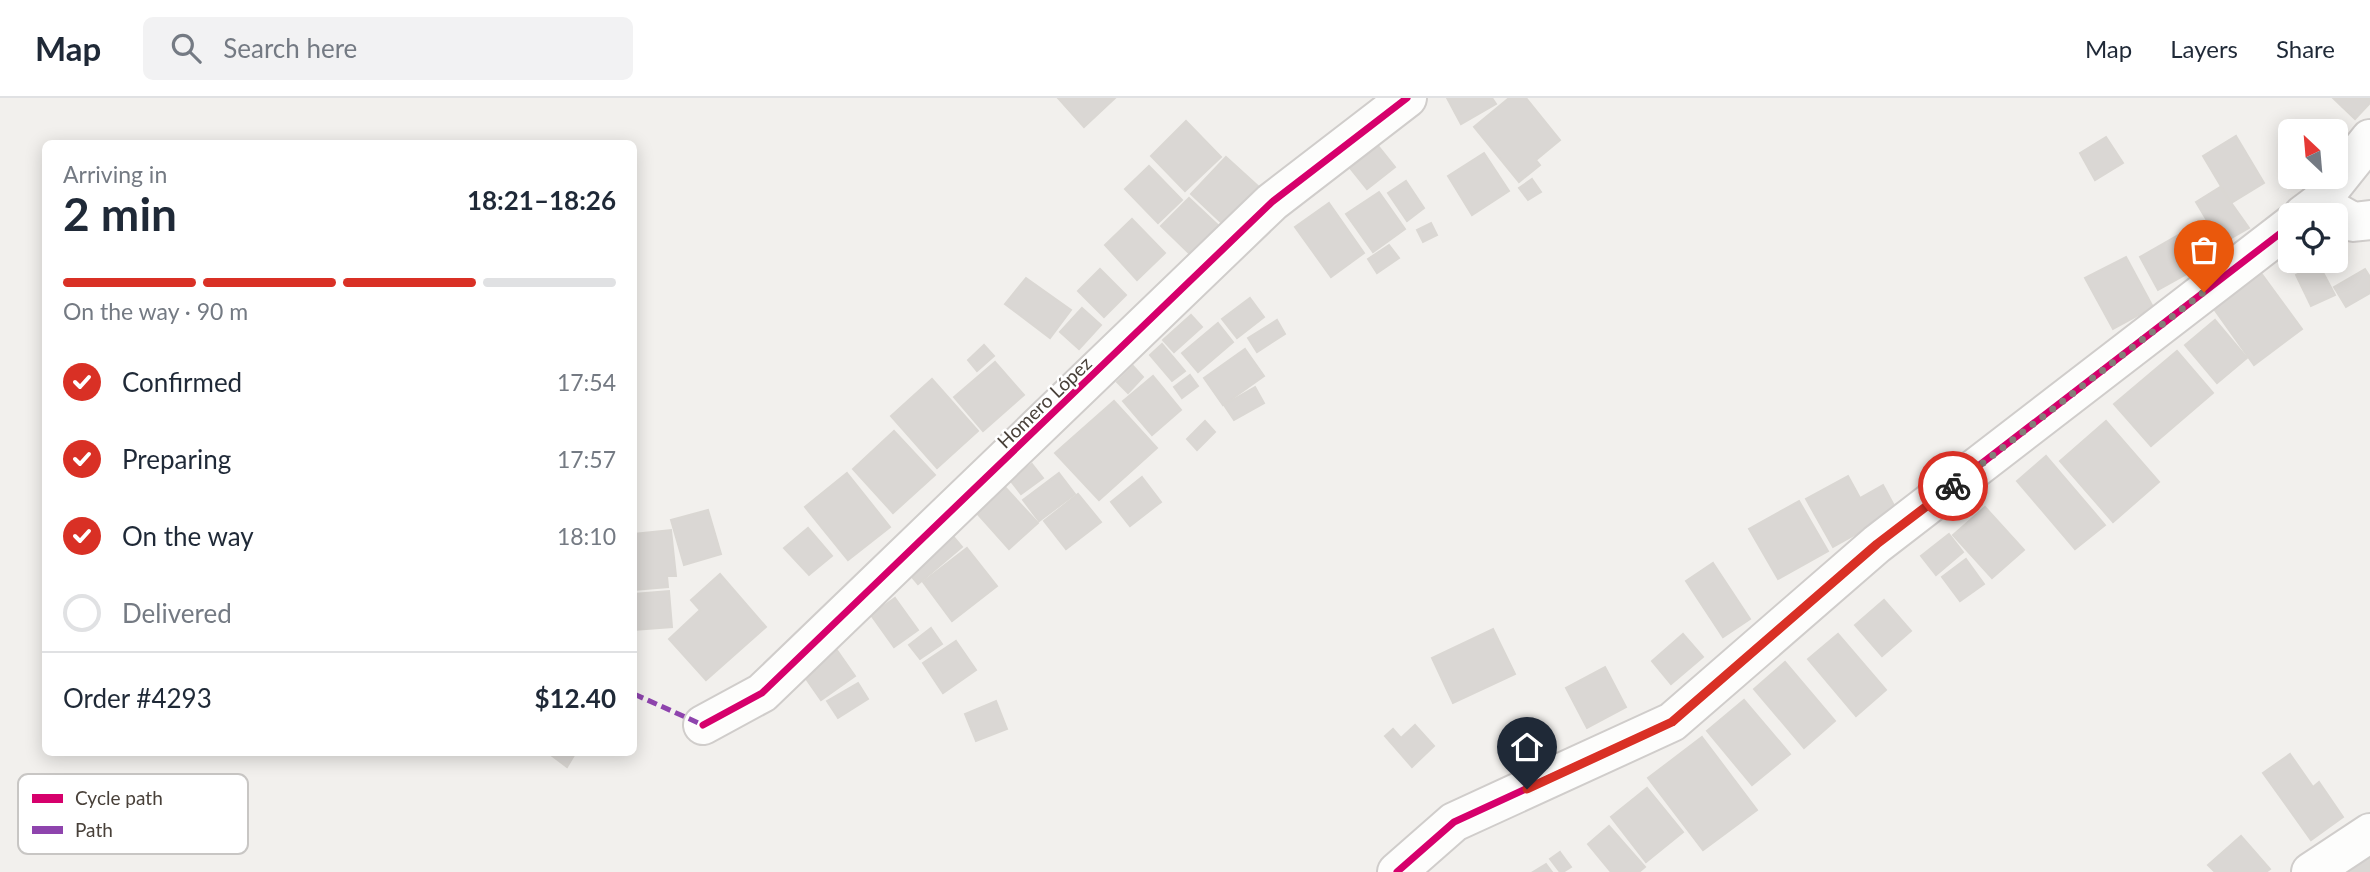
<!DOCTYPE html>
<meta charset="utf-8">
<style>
:root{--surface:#fff;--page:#f2f2f3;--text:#1f2937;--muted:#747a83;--line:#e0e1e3;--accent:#d93025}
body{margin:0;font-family:Lato,sans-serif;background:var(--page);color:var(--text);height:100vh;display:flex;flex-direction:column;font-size:26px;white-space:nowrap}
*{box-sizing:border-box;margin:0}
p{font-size:23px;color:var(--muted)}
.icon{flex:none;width:38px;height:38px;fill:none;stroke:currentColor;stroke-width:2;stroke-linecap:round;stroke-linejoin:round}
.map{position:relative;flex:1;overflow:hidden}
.panel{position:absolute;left:42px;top:42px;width:595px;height:616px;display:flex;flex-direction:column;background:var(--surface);border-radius:10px;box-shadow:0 4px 18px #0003}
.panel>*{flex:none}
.needle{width:46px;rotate:334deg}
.buttons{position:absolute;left:2278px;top:21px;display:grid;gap:14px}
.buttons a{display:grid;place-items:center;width:70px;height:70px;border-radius:10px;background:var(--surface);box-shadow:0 4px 18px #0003;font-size:35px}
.pin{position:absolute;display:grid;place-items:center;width:60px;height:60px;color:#fff;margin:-72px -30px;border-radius:50% 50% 50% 0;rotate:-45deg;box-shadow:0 0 7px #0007}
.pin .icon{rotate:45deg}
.courier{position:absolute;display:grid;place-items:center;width:70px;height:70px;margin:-35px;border:5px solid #d93025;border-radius:50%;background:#fff;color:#222;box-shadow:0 2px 9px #0007}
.headline em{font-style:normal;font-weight:700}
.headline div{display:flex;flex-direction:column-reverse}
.headline{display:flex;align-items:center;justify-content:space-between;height:119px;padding:0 21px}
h1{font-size:46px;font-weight:700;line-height:52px}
.bar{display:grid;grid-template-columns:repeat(4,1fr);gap:10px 7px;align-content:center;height:84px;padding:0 21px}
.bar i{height:9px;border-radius:5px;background:var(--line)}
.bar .on{background:var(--accent)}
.bar p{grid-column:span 4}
.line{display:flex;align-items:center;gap:18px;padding:0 21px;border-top:2px solid var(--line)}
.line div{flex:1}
ol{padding:0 21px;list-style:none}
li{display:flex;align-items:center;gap:21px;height:77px}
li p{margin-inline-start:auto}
li .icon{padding:7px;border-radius:50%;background:var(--accent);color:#fff;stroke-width:4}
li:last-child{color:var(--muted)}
li i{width:38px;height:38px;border:4px solid var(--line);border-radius:50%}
header{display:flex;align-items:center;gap:42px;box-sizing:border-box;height:98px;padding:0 35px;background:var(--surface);border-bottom:2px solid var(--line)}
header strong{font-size:33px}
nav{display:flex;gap:38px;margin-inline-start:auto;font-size:24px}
.search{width:490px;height:63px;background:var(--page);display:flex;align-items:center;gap:18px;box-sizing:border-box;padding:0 24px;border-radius:10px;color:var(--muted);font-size:26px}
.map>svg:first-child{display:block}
</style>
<header>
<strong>Map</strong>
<div class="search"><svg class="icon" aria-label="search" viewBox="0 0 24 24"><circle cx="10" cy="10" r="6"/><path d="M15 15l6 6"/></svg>Search here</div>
<nav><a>Map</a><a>Layers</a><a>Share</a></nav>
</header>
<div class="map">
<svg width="2370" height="774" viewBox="0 0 2370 774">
<rect width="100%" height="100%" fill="#f2f0ed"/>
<g fill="#dad7d4" stroke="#dad7d3" stroke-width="2">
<path d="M1058 0H1115L1084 29Z"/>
<path d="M1447 0H1492L1496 6 1461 26Z"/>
<path d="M1509 0H1526L1560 42 1536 62 1540 67 1519 84 1474 29Z"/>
<path d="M2333 0H2370V5L2355 21Z"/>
<path d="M1186 23 1221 59 1185 93 1151 58Z"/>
<path d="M2236 38 2264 85 2231 105 2203 58Z"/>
<path d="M2106 39 2123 65 2095 82 2080 55Z"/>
<path d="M1378 48 1395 69 1367 91 1350 70Z"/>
<path d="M1484 55 1509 93 1472 117 1448 78Z"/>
<path d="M1226 59 1259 89 1223 126 1191 96Z"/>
<path d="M1149 68 1182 102 1158 125 1125 91Z"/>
<path d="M1532 81 1541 94 1528 102 1519 90Z"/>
<path d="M1406 83 1424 110 1407 123 1388 95Z"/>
<path d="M2220 89 2249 130 2221 146 2196 104Z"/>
<path d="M1379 94 1405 131 1373 154 1346 116Z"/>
<path d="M1189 100 1221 130 1193 159 1161 128Z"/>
<path d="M1329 105 1364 155 1331 179 1295 129Z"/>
<path d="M1132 121 1165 155 1137 182 1105 147Z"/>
<path d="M1431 125 1437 137 1423 144 1417 132Z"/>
<path d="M2180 136 2199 169 2158 192 2140 159Z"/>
<path d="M1389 147 1399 160 1377 175 1368 161Z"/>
<path d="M2126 159 2153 209 2113 231 2085 180Z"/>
<path d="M2318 165 2335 197 2311 208 2296 177Z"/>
<path d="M1100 171 1126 197 1104 219 1078 193Z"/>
<path d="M2365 171 2370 179V195L2346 209 2334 189Z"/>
<path d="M2261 175 2302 231 2254 267 2214 211Z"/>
<path d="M1026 180 1071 212 1050 240 1005 206Z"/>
<path d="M1250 200 1264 219 1237 240 1222 221Z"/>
<path d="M1082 210 1101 227 1079 251 1060 234Z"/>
<path d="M1191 217 1202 229 1174 254 1163 242Z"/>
<path d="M1277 222 1285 236 1257 254 1248 240Z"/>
<path d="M2215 222 2247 260 2217 285 2185 247Z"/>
<path d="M1218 225 1233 244 1198 274 1182 255Z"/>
<path d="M1162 246 1185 273 1172 283 1150 257Z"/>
<path d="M984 247 994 258 977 273 968 262Z"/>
<path d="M1245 251 1264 278 1223 307 1204 280Z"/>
<path d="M2177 253 2213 295 2151 348 2114 306Z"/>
<path d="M995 264 1024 297 983 333 954 299Z"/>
<path d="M1133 268 1143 279 1128 295 1117 284Z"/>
<path d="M1190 277 1198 288 1182 300 1174 289Z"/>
<path d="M1153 278 1181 312 1152 337 1123 303Z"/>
<path d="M932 281 978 333 937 370 891 318Z"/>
<path d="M1255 289 1264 305 1234 322 1224 307Z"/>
<path d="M1114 303 1157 350 1099 402 1055 355Z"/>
<path d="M1205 323 1215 334 1197 352 1187 341Z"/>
<path d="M2106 323 2159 384 2113 424 2060 363Z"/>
<path d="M894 333 935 377 893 415 853 371Z"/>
<path d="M2046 358 2105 427 2075 451 2017 383Z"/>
<path d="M1032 366 1043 380 1021 396 1010 382Z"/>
<path d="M847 375 890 429 848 462 805 409Z"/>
<path d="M1059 375 1075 396 1039 423 1023 402Z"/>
<path d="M1848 378 1860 400 1883 387 1897 413 1833 449 1806 401Z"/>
<path d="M1142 379 1161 404 1130 428 1111 404Z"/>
<path d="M1003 387 1038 425 1009 451 975 413Z"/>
<path d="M1078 396 1101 424 1066 451 1044 423Z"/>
<path d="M1799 403 1828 453 1778 481 1749 431Z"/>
<path d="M1985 409 2024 452 1992 480 1953 437Z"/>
<path d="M708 412 721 456 684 467 671 422Z"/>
<path d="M808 430 832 458 809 477 784 450Z"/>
<path d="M946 430 962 449 918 486 902 467Z"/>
<path d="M671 432 676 478H667L668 489 634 492V436Z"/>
<path d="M1949 436 1963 454 1936 477 1921 458Z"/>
<path d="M967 450 997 488 952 523 923 484Z"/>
<path d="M1966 461 1984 486 1960 503 1942 479Z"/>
<path d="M1713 465 1750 521 1723 539 1686 483Z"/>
<path d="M720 476 766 529 706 582 669 541 700 512 691 502Z"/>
<path d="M669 493 672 529 634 532V496Z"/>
<path d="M895 500 918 532 894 549 871 517Z"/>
<path d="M1884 502 1911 533 1882 558 1855 527Z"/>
<path d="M931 530 942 546 920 561 909 547Z"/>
<path d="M1493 531 1515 576 1453 605 1432 560Z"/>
<path d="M1683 536 1703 559 1671 586 1652 563Z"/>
<path d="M1838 536 1886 592 1856 618 1808 561Z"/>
<path d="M956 543 976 572 943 595 923 565Z"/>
<path d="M834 548 855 578 821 602 800 572Z"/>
<path d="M1785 564 1835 623 1804 650 1754 591Z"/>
<path d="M1605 569 1626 609 1587 630 1566 590Z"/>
<path d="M858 585 868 601 838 620 827 603Z"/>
<path d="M1744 602 1790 656 1752 687 1707 633Z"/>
<path d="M996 603 1007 631 976 643 965 616Z"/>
<path d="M1415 627 1434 648 1412 669 1385 638 1393 631 1401 640Z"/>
<path d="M1702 639 1757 712 1703 752 1648 680Z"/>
<path d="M547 654H576L567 669Z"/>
<path d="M2290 656 2313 689 2319 684 2343 719 2311 742 2263 675Z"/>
<path d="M1647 690 1683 734 1646 764 1611 719Z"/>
<path d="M1609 728 1645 769 1639 774H1611L1588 746Z"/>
<path d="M2241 738 2270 771 2266 774H2215L2208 767Z"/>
<path d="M1560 754 1571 769 1563 774H1560L1550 761Z"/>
<path d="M2370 758V774H2337Z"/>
<path d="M1546 766 1552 774H1533Z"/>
</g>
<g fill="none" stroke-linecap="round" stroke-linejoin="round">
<g stroke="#d0cdcb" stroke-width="42">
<g id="minor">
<path d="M2319 105 2353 124 2370 122"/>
<path d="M2303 117 2319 105 2370 41"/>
<path d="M703 627 762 595 1272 104 1407 0"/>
<path d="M1397 774 1454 724 1672 624 1877 446 2291 127"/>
<path d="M2311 774 2370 735"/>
</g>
</g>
<use href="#minor" stroke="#fdfdfc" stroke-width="38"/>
<path stroke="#8e44ad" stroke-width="5" stroke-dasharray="10 5" stroke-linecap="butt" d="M634 596 703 627"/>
<g stroke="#fff" stroke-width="11">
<g id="cycleway">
<path d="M703 627 762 595 1272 104 1407 0"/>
<path d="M1397 774 1454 724 1672 624 1877 446 2291 127"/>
</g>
</g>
<use href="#cycleway" stroke="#d6006c" stroke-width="7"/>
</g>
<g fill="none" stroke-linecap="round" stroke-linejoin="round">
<path stroke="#847e78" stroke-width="7" stroke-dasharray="0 12.6" d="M1953 388 2204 194"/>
<path stroke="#d93025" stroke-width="9" d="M1527 691 1672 624 1877 446 1953 388"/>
</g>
<g text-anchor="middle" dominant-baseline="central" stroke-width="5" stroke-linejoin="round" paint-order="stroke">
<g font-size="19" fill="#484039" stroke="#fff">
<text transform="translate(1044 304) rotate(-44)">Homero López</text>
</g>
</g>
<rect x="18" y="676" width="230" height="80" rx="10" fill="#fff" stroke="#c8c6c4" stroke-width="2"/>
<rect x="32" y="696" width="31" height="9" fill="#d6006c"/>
<rect x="32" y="728" width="31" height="8" fill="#8e44ad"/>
<g font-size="19" fill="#484039">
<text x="75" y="707">Cycle path</text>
<text x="75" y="739">Path</text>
</g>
</svg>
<div class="buttons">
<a><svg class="needle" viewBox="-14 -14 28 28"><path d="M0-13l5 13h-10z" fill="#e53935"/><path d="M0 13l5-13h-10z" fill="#747a83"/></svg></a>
<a><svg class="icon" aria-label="locate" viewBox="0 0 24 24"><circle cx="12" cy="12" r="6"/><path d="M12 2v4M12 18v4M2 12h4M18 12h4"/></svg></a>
</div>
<div class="pin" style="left:2204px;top:194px;background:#ea580c"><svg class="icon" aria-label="bag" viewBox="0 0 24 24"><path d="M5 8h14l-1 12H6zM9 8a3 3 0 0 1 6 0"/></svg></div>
<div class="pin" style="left:1527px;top:691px;background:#1f2937"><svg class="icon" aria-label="home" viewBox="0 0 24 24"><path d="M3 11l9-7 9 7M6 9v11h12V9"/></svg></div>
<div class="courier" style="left:1953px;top:388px"><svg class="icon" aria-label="bike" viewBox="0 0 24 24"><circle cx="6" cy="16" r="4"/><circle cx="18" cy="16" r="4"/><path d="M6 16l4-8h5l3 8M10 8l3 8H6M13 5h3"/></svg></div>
<section class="panel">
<div class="headline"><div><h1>2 min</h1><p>Arriving in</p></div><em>18:21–18:26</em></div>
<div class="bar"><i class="on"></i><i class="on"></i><i class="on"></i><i></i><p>On the way · 90 m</p></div>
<ol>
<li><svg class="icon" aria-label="check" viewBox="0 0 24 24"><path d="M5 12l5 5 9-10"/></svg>Confirmed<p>17:54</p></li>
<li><svg class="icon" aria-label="check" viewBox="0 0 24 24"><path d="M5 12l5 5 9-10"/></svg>Preparing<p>17:57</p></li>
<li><svg class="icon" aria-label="check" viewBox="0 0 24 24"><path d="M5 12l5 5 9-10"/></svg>On the way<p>18:10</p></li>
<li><i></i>Delivered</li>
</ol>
<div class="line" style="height:91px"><div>Order #4293</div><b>$12.40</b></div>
</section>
</div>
